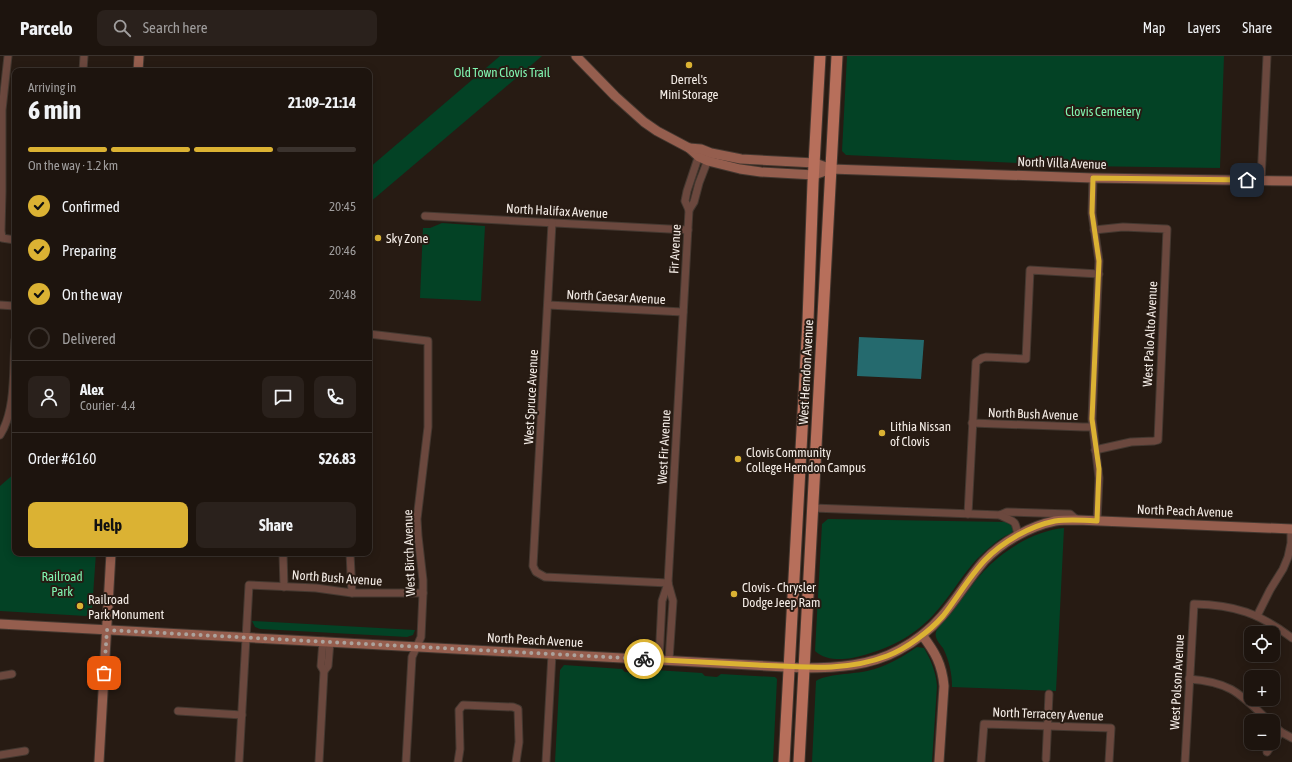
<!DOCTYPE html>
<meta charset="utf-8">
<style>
:root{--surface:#1d140e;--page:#2a211c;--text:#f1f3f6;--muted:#a09e9e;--line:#3b332e;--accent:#dbb233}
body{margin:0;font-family:"Asap Condensed",sans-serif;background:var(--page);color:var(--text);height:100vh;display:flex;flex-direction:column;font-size:15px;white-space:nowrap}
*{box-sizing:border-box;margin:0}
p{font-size:13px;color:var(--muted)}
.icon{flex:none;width:22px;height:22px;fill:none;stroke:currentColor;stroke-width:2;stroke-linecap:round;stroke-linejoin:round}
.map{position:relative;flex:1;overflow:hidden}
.panel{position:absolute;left:12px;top:12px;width:360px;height:488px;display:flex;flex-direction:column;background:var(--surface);border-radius:8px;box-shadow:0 2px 10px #0003,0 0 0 1px var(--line)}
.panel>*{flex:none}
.fabs{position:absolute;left:1244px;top:570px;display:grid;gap:8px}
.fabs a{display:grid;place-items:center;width:36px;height:36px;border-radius:8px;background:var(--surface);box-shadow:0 2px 10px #0003,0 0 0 1px var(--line);font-size:20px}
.pin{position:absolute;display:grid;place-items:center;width:34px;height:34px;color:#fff;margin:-17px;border-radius:8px;box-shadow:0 2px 6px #0006}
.courier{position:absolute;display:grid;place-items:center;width:40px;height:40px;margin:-20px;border:3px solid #dbb233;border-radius:50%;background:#fff;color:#222;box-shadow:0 1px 5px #0007}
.headline em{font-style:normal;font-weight:700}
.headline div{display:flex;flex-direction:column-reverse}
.headline{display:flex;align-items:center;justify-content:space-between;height:68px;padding:0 16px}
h1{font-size:26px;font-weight:700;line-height:30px}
.bar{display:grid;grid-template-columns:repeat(4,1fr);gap:6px 4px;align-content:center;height:48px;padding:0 16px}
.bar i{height:5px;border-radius:3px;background:var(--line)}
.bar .selected{background:var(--accent)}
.bar p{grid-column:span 4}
.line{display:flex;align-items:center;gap:10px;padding:0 16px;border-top:1px solid var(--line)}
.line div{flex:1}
.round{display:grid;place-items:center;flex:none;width:42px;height:42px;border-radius:8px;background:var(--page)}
ol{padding:0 16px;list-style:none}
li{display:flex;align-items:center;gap:12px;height:44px}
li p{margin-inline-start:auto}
li .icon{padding:4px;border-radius:50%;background:var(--accent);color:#111;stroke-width:4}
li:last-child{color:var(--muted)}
li i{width:22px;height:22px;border:2px solid var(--line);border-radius:50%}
.cta{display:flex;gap:8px;margin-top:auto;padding:8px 16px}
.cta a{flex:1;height:46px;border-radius:8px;background:var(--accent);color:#111;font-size:16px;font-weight:700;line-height:46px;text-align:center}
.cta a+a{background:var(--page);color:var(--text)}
header{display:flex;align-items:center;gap:24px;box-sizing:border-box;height:56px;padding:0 20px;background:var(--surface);border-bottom:1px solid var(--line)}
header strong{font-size:19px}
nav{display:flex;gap:22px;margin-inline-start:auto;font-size:14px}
.search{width:280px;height:36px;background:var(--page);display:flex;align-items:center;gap:10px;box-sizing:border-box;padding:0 14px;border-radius:8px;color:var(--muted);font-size:15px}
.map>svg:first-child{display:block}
</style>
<header>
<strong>Parcelo</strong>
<div class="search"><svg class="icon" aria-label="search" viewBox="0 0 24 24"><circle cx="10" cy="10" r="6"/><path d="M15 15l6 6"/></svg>Search here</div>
<nav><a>Map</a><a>Layers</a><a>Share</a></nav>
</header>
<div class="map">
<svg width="1292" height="706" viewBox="0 0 1292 706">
<rect width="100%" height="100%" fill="#271b13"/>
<g fill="#034225">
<path d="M500 0H542L369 147V112Z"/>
<path d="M847 0H1224L1220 112 1080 110 846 99 842 95Z"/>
<path d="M442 167 485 170 481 245 420 242 423 172H430Z"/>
<path d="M15 417V497H96L92 554 86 560 0 555V430Z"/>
<path d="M828 463 1008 466 1012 469C1013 471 1014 473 1013 475 1012 477 1008 479 1005 480 995 486 986 494 977 503 963 518 953 536 940 551 917 580 888 594 852 602 840 604 824 604 815 595L822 468Z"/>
<path d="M1064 472 1056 635 952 631C952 617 949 604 943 592 940 588 934 582 936 576 937 571 949 560 953 555 963 542 972 528 983 516 1003 494 1034 475 1064 472Z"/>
<path d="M252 565 415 574 413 579 407 581 260 573 255 571Z"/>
<path d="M917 591 924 592C931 604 936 616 937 630L932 706H812L816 625C825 618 855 618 867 615 886 611 902 601 917 591Z"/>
<path d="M564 609 622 613 625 616 637 617 640 613 702 617 705 620 717 621 721 618 775 621 777 623 773 706H555L560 614Z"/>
</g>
<path fill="#256a6e" d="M859 281 924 284 921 323 857 320Z"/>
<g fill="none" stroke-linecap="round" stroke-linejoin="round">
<g stroke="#443830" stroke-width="9">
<g id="street">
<path d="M8 0 2 54V136L1 175 2 182 15 184"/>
<path d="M83 15 84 0"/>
<path d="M1093 122 1092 157 1099 205 1092 363 1099 422 1097 465"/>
<path d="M1261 124 1267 0"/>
<path d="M689 154 694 146 699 127 709 101"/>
<path d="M425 160 688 174"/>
<path d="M552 167 533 510 536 516 545 521 668 527"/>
<path d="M1094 174 1123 171 1167 173 1158 384 1154 385 1131 386 1095 394"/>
<path d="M0 249 15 250"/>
<path d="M548 249 683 256"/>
<path d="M369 278 428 285V371L417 463 418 480 423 524V537L421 581 412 601 406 706"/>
<path d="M972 367 1083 371H1092"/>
<path d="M0 379C16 355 13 313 15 284"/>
<path d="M813 452 1000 459 1007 456 1070 458 1077 464"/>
<path d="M968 458 976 306 982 302 986 301 1026 303 1030 214 1099 218"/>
<path d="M1000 459C1014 467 1015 461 1018 480"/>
<path d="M283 497 284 531"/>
<path d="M350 497 352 537"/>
<path d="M668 527 673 545 669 604"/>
<path d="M1257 560 1270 534 1283 513 1288 501 1291 487V473"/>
<path d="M659 604 662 545 668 527 689 154 685 145 687 135 700 96"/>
<path d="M324 615 328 610 330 586"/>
<path d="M0 620 12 618"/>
<path d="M1189 623C1231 626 1240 638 1269 665"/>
<path d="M178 655 242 659"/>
<path d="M1273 669 1281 676 1292 682"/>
<path d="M1267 696 1281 676"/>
<path d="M0 699 25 695"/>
<path d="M1046 703 1049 638"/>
<path d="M239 706 249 529 316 532 352 537H423"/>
<path d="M319 706 324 615 321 610 323 585"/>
<path d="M458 706 460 693 459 654 463 649 513 651 518 653 519 686 516 706"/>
<path d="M546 706 552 598"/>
<path d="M981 706 984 668 1111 672 1109 706"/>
<path d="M1185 706 1194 548C1235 549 1259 557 1292 582"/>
</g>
</g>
<g stroke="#443830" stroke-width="11">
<g id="secondary">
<path d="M576 0 615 40 644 66 657 75 689 92 699 101 708 105 740 113 761 116 814 119 831 113 1093 122 1292 125"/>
<path d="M138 15 139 0"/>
<path d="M689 92 701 93 711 97 741 103 815 107 831 113"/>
<path d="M0 568 804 612C836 612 870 610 899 594 914 586 931 573 942 560 957 543 969 522 984 505 1002 486 1030 470 1055 465 1062 464 1070 464 1077 464L1292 473"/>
<path d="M922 579C935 596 942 608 944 630L939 706"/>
<path d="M99 706 111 497"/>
</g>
</g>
<g stroke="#443830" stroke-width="13">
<g id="primary">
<path d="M784 706 808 265 813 127 820 0"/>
<path d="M799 706 837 0"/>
</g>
</g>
<use href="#street" stroke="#6b483e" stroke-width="7"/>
<use href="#secondary" stroke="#955e4e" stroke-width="9"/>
<use href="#primary" stroke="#b76f5b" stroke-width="11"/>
</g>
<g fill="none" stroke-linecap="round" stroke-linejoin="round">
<path stroke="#aca29c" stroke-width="4" stroke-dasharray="0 7.2" d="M104 617 107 574 644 603"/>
<path stroke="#dbb233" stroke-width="5" d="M644 603C682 605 720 607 758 609 802 611 845 616 887 600 906 593 930 575 943 560 957 542 969 521 985 504 1002 486 1030 470 1055 465 1069 463 1083 464 1097 465L1099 413 1092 363 1099 205 1092 157 1093 122 1247 124"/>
</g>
<g fill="#dbb233" stroke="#271b13" stroke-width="1.5">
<circle cx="689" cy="9" r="4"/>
<circle cx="378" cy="182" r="4"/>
<circle cx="882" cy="377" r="4"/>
<circle cx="738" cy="403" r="4"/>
<circle cx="734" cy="538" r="4"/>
<circle cx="80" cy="550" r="4"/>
</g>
<g text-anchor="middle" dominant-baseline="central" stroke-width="4" stroke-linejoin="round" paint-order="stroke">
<g font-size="13" fill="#80f4b0" stroke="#271b13">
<text x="502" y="16">Old Town Clovis Trail</text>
<text x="1103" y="55">Clovis Cemetery</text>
<text x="62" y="520">Railroad<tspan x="62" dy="15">Park</tspan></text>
</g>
<g font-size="13" fill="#f3ebe5" stroke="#271b13" text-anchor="start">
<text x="689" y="23" text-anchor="middle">Derrel's<tspan x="689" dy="15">Mini Storage</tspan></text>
<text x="386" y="182">Sky Zone</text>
<text x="890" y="370">Lithia Nissan<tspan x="890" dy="15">of Clovis</tspan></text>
<text x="746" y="396">Clovis Community<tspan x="746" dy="15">College Herndon Campus</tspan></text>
<text x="742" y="531">Clovis - Chrysler<tspan x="742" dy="15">Dodge Jeep Ram</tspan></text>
<text x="88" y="543">Railroad<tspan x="88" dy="15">Park Monument</tspan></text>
</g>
<g font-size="13" fill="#f3ebe5" stroke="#271b13">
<text transform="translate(1062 107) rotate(2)">North Villa Avenue</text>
<text transform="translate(557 155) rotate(3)">North Halifax Avenue</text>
<text transform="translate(675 193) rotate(-87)">Fir Avenue</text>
<text transform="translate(616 241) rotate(3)">North Caesar Avenue</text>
<text transform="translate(1150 278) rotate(-87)">West Palo Alto Avenue</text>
<text transform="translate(806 316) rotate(-87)">West Herndon Avenue</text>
<text transform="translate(531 341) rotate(-87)">West Spruce Avenue</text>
<text transform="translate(1033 358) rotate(2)">North Bush Avenue</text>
<text transform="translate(664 391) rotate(-87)">West Fir Avenue</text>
<text transform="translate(1185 455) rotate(2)">North Peach Avenue</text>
<text transform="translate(409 497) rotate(-92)">West Birch Avenue</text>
<text transform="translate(337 522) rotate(4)">North Bush Avenue</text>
<text transform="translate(535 584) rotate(3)">North Peach Avenue</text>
<text transform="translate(1177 626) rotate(-87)">West Polson Avenue</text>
<text transform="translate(1048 658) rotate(2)">North Terracery Avenue</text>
</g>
</g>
</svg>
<div class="fabs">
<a><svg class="icon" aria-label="locate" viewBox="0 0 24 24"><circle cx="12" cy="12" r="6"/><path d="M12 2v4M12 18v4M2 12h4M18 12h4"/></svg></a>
<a>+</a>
<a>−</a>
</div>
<div class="pin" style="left:104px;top:617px;background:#ea580c"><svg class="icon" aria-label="bag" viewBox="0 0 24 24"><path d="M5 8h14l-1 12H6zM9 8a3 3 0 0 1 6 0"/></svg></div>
<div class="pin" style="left:1247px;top:124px;background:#1f2937"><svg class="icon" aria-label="home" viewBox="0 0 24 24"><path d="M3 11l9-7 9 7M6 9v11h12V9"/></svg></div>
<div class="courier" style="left:644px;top:603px"><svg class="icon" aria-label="bike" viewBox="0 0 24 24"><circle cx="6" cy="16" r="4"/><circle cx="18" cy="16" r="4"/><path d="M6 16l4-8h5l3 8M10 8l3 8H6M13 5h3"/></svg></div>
<section class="panel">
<div class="headline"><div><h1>6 min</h1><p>Arriving in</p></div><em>21:09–21:14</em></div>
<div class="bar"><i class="selected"></i><i class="selected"></i><i class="selected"></i><i></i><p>On the way · 1.2 km</p></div>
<ol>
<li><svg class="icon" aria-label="check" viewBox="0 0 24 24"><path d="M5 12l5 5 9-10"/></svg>Confirmed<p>20:45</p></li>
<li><svg class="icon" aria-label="check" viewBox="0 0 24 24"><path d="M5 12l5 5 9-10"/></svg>Preparing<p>20:46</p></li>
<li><svg class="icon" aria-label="check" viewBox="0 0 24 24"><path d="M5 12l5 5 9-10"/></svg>On the way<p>20:48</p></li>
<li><i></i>Delivered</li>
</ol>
<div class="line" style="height:72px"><a class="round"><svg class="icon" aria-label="person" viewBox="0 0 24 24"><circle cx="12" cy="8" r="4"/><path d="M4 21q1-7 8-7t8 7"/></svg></a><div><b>Alex</b><p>Courier · 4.4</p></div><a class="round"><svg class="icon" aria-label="chat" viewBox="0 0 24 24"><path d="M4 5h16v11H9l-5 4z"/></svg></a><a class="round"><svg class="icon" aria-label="phone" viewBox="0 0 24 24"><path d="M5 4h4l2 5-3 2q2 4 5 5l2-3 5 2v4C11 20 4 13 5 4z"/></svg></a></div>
<div class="line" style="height:52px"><div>Order #6160</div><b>$26.83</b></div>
<div class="cta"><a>Help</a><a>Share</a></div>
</section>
</div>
